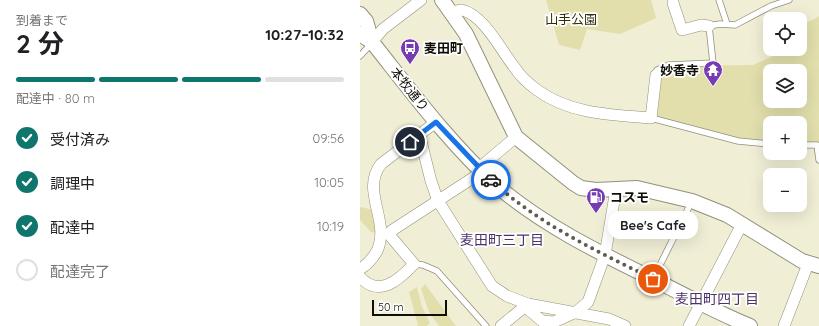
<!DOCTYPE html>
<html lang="ja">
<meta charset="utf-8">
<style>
:root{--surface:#fff;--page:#f6f6f6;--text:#202124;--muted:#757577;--line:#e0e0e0;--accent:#0f766e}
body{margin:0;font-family:Quicksand,"Noto Sans JP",sans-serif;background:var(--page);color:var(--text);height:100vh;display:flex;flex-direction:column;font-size:15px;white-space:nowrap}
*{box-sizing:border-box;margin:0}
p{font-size:13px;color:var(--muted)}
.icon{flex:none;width:22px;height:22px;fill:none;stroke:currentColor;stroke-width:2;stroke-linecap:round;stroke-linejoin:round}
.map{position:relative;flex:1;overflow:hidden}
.details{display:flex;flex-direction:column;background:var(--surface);width:360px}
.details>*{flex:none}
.controls{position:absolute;left:403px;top:12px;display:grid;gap:8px}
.controls a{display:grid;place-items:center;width:44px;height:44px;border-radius:8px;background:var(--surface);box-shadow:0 4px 16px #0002;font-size:20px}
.scale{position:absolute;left:12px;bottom:10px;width:75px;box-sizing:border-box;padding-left:4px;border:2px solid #100f07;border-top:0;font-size:11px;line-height:14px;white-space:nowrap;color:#100f07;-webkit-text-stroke:3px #fff;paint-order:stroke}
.pin{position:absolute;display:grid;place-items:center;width:34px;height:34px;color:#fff;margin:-17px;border:2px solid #fff;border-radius:50%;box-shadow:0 1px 4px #0007}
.courier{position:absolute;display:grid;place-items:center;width:40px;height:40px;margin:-20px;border:3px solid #1a73e8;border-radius:50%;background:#fff;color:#222;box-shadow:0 1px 5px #0007}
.bubble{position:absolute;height:28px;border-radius:12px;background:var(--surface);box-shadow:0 4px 16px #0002;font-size:13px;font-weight:700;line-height:28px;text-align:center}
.head em{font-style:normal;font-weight:700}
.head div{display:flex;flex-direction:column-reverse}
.head{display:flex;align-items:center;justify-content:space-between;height:68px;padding:0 16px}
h1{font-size:26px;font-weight:700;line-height:30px}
.bar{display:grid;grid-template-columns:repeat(4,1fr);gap:6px 4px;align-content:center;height:48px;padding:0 16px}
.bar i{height:5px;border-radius:3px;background:var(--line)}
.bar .current{background:var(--accent)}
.bar p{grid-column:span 4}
ol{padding:0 16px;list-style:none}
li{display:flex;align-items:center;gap:12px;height:44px}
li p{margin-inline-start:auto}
li .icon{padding:4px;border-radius:50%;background:var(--accent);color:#fff;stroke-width:4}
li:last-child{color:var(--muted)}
li i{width:22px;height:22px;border:2px solid var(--line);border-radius:50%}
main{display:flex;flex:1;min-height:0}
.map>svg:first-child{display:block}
</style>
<main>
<section class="details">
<div class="head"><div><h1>2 分</h1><p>到着まで</p></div><em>10:27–10:32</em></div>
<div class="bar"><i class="current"></i><i class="current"></i><i class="current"></i><i></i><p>配達中 · 80 m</p></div>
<ol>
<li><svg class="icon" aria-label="check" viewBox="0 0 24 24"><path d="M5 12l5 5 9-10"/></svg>受付済み<p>09:56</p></li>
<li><svg class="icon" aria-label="check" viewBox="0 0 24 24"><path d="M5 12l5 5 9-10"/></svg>調理中<p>10:05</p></li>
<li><svg class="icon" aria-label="check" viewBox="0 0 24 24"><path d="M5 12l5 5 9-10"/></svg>配達中<p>10:19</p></li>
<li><i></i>配達完了</li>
</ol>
</section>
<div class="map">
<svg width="459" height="326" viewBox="0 0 459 326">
<rect width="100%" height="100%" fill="#f0eed5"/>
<g fill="#e2dfad" fill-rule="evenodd">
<path d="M186 0H291L296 18 260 34 227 29 220 50 199 45Z"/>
<path d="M459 16V143H440V123H410V142L380 139 296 118 298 72 312 66 393 65 429 49H440V24L453 20ZM410 71H440V101H410Z"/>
<path d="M0 207 14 210 18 233 11 232 0 220Z"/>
<path d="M65 284 96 326H79L69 312 61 289Z"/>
<path d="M57 287 62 307 70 323 67 326H56L58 325 49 292Z"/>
</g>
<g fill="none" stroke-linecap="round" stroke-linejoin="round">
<g stroke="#92917a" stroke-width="7">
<g id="service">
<path d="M359 0 367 24"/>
<path d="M0 56 12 43"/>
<path d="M296 75 297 70 309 65 353 63 349 26 360 24 375 25 411 6 429 0"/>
<path d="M291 118 378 141 410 144"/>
<path d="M440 145H457L459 160"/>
<path d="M54 264 63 265 77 271 126 326"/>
<path d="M293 279 332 201"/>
</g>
</g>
<g stroke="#92917a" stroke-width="12">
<g id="minor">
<path d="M313 3 322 30 341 25 349 26"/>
<path d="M91 12 102 10C124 15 142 52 155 68 160 76 169 84 177 90 210 114 251 115 291 118L296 75"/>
<path d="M12 42 23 29 61 0"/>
<path d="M61 141 71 181 78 201 132 286 147 296 168 304 249 319 265 326"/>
<path d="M119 168 156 137"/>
<path d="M0 269C7 265 13 258 17 251 31 221 0 191 21 164L76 122"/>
<path d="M0 277C19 298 39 280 54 264L31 237V231L122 172"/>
<path d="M168 304 169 310 182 321 194 322 216 312 228 302 245 255 256 189"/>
<path d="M141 326 168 304"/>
<path d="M329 326 382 224"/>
<path d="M424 326 448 264"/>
</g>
</g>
<g stroke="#92917a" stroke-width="16">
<g id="tertiary">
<path d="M82 0 106 34 156 137 213 183 221 188 236 190 277 188 332 201 367 215 442 261 459 266"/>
<path d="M0 14 6 21 12 42"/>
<path d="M0 34 12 42C51 91 90 144 137 186 184 226 240 253 295 280 326 296 358 313 390 326"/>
</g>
</g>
<use href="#service" stroke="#fff" stroke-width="5.5"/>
<use href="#minor" stroke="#fff" stroke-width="11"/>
<use href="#tertiary" stroke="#fff" stroke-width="14"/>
</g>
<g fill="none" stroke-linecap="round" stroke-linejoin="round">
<path stroke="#5e5d4f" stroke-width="4" stroke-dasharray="0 7.2" d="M131 180C178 224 237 251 293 279"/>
<path stroke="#1a73e8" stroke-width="5" d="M50 142 76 122 131 180"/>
</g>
<defs>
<g id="bus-pin" transform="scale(1)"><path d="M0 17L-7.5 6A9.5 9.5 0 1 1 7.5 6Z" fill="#773cb2" stroke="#fff"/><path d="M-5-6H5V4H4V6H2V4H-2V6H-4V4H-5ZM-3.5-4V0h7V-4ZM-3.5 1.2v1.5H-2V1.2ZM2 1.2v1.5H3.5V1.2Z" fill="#fff"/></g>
<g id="temple-pin" transform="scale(1)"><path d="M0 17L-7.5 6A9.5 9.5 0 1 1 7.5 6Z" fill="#773cb2" stroke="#fff"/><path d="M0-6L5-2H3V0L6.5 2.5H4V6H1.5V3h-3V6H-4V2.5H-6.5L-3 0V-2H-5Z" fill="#fff"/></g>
<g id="fuel-pin" transform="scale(1)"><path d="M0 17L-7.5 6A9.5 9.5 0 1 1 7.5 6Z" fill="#773cb2" stroke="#fff"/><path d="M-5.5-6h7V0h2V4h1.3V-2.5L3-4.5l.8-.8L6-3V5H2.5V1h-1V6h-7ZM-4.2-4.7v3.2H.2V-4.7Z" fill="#fff"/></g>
</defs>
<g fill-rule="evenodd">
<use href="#bus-pin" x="50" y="48"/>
<use href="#temple-pin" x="353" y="70"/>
<use href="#fuel-pin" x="236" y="197"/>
</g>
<g text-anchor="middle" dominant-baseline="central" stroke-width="3.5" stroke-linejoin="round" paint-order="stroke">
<g font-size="13" fill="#322f0d" stroke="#fff">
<text x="211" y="19">山手公園</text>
</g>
<g font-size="13" font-weight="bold" fill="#100f07" stroke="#fff" text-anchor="start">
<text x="64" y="48">麦田町</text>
<text x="339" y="70" text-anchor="end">妙香寺</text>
<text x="250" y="197">コスモ</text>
</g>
<g font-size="13" fill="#100f07" stroke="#fff">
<text transform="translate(50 89) rotate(51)">本牧通り</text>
</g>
<g font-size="14" fill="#4c316c" stroke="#fff">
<text x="142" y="240">麦田町三丁目</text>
<text x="357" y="299">麦田町四丁目</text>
</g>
</g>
</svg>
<div class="controls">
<a><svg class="icon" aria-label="locate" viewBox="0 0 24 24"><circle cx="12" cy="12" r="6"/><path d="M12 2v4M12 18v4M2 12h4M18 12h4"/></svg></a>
<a><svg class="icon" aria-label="layers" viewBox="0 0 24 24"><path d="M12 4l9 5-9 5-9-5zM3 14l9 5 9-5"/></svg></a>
<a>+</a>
<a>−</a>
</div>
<div class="scale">50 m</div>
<div class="pin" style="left:293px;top:279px;background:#ea580c"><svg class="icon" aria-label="bag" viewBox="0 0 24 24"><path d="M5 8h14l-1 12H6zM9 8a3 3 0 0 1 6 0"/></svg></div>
<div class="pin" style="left:50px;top:142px;background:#1f2937"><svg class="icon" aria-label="home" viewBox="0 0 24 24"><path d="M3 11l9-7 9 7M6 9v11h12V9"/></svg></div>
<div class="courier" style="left:131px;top:180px"><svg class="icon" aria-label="car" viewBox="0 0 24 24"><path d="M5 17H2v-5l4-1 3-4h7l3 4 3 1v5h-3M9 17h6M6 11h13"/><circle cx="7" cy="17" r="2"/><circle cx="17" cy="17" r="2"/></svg></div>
<div class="bubble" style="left:248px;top:211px;width:90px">Bee's Cafe</div>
</div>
</main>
